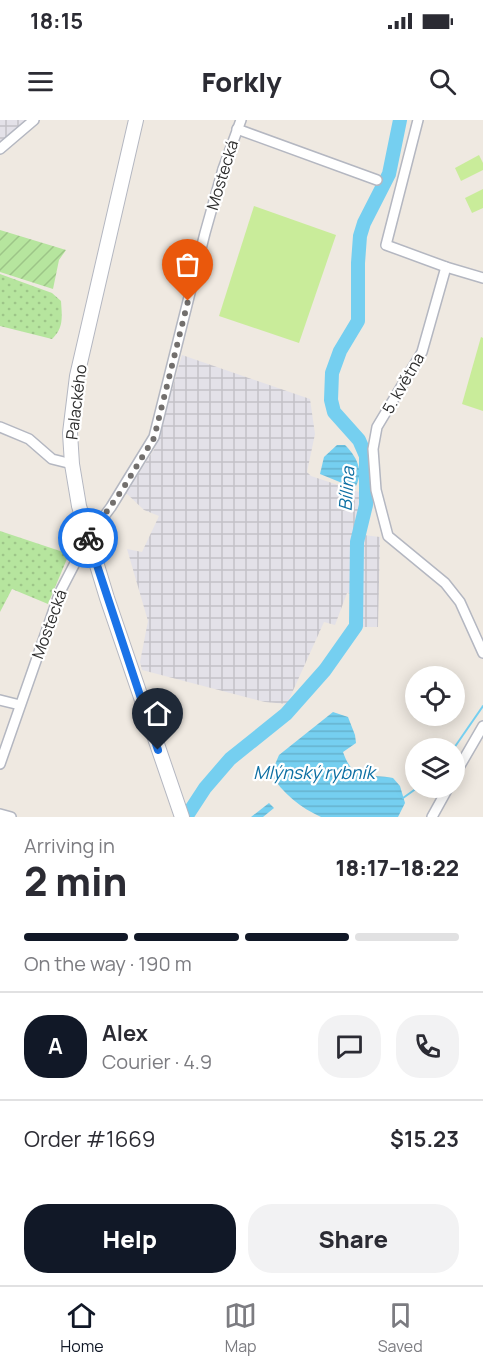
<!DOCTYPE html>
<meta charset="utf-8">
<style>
:root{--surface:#fff;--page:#f2f2f3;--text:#2b2b33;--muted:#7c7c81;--line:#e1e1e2;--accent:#111827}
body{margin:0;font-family:Manrope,sans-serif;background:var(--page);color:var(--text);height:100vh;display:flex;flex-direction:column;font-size:22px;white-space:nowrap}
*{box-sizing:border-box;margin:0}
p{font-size:20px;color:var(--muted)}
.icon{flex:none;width:33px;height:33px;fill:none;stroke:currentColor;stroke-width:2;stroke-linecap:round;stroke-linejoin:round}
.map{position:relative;height:697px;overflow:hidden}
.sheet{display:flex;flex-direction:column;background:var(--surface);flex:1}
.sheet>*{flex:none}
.fabs{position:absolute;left:405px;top:546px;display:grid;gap:12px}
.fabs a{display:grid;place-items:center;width:60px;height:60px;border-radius:50%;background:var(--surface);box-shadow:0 3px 15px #0003;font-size:30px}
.pin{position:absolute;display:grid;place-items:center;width:51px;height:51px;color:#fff;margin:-62px -26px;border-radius:50% 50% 50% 0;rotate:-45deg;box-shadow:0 0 6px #0007}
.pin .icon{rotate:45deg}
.courier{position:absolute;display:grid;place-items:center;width:60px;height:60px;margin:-30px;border:4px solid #1a73e8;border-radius:50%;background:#fff;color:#222;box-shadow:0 2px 8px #0007}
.headline em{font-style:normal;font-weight:800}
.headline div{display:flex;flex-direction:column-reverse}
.headline{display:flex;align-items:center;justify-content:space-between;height:102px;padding:0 24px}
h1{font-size:39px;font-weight:800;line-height:45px}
.bar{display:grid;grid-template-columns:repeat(4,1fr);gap:9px 6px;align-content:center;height:72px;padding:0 24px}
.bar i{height:8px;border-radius:4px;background:var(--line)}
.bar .active{background:var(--accent)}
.bar p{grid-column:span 4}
.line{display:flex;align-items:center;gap:15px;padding:0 24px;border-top:2px solid var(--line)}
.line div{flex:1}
.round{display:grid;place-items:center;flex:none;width:63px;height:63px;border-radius:24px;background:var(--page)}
.cta{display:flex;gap:12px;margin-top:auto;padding:12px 24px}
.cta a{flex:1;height:69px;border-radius:24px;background:var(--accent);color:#fff;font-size:24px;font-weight:800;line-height:69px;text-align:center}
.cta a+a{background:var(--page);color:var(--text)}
.status{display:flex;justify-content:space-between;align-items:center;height:42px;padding:0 30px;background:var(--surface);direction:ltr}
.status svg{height:16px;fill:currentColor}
header{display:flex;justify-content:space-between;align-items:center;height:78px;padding:0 24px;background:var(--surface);font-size:27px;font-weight:800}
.tab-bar{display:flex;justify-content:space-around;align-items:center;height:84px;border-top:2px solid var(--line);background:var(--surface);font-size:16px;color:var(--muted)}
.tab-bar a{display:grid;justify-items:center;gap:3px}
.tab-bar .active{color:var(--accent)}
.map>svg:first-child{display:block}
</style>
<div class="status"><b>18:15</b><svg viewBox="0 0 49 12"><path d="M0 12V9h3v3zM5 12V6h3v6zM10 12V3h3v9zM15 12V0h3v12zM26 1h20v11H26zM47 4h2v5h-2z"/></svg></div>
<header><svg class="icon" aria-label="menu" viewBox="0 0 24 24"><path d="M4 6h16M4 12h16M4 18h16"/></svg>Forkly<svg class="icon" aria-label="search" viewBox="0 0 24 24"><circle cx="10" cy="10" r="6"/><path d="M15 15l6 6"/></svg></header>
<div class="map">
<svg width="483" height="697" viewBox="0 0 483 697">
<defs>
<pattern id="industrial-grid" width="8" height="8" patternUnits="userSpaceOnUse" patternTransform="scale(1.5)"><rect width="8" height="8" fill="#e3e1e8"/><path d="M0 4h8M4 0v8" fill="none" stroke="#c3c1c7"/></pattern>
<pattern id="grass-dots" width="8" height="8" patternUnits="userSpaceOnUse" patternTransform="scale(1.5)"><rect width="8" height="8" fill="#b6e59e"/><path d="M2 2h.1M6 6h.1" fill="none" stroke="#9dc588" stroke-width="1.8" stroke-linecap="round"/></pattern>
<pattern id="garden-furrows" width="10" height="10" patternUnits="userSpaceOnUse" patternTransform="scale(1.5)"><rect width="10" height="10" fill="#b6e59e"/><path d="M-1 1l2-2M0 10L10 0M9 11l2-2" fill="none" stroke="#9dc588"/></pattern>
<pattern id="water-rules" width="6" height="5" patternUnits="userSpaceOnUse" patternTransform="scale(1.5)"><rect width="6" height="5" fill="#75cff0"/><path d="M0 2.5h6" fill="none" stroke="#66b2ce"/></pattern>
</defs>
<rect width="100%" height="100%" fill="#efe9e1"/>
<g fill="url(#industrial-grid)">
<path d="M0 0H30L0 25Z"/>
<path d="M182 235 310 279 315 314 307 352 311 356 362 373V384L352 432V474L347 473 335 505 324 502 287 584 265 582 142 550 140 542 148 501 127 429 142 432 159 396 144 390 126 373 155 328Z"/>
<path d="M364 415 380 417 378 507H361Z"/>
</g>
<g fill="url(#grass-dots)">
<path d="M0 154 52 173 61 181C62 197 64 208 52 219L0 206Z"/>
<path d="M0 411 69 434 48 484 12 469 0 492Z"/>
</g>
<path fill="url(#garden-furrows)" d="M0 110 66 130 59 140 53 169 0 152Z"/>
<g fill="#c9ec9a">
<path d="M479 35 483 43V50L461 61 455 48Z"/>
<path d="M483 69V88L472 93 465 78Z"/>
<path d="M254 86 336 115 299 223 219 196Z"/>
<path d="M481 217 483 218V291L462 284Z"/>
</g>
<g fill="url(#water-rules)">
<path d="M337 325H345C356 336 364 350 356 366L352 367 320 354 324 337Z"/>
<path d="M333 592 348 597 355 615 356 623 343 632C354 663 367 653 393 658L400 666 405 683 398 697H321C301 688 282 673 271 654L279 635Z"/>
<path d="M269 683 274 688 263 697H251Z"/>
</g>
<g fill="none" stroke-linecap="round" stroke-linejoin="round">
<g stroke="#75cff0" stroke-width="2">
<path d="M454 628 483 586"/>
<path d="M403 678 417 668"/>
</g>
<path stroke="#75cff0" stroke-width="14" d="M186 697 205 668 230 639 286 594 325 550 356 506 357 422 366 385V336L359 320 334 292 331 280 332 253 340 231 358 201V143L360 116 364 103 389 54 400 0"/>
<g stroke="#b4b7c1" stroke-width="12">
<g id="street">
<path d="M418 0 386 125 446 147 483 158"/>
<path d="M237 9 377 60"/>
<path d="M0 29 34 0"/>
<path d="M446 147 422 232 377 307 373 329 376 370 388 416 445 463 460 482 483 533"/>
<path d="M0 307 29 319 52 339 72 344"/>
<path d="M0 580 20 585"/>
<path d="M0 644 60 472 88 418 111 387 154 317 205 113 223 49 241 0"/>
<path d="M454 656 483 606"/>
<path d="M0 694 11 697"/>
<path d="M432 697 448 668"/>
</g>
</g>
<g stroke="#b4b7c1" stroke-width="16">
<path id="secondary" d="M136 0 77 256 70 313 72 344 79 386 107 478 182 697"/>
</g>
<use href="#street" stroke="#fff" stroke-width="9"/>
<use href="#secondary" stroke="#fff" stroke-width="14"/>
</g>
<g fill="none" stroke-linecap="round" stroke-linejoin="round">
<path stroke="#726f6d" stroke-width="6" stroke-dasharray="0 10.8" d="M88 418 122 370 154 318 188 181"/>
<path stroke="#1a73e8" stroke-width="8" d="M88 418 158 630"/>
</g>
<g text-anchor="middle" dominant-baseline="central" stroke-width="4.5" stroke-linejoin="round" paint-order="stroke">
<g font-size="16" fill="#2e2e2e" stroke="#fff">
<text transform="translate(222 55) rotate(-73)">Mostecká</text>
<text transform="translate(403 263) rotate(-60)">5. května</text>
<text transform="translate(76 282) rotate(-83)">Palackého</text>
<text transform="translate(49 504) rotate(-70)">Mostecká</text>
</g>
<g font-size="18" font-style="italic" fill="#0d6fa3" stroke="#fff">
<text transform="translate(346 369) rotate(-86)">Bílina</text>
<text x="314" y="652">Mlýnský rybník</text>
</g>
</g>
</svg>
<div class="fabs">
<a><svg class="icon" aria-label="locate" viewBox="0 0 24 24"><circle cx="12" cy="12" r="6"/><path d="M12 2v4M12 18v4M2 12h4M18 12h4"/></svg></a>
<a><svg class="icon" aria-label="layers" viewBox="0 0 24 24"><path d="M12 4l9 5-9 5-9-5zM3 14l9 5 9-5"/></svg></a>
</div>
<div class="pin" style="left:188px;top:181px;background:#ea580c"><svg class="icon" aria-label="bag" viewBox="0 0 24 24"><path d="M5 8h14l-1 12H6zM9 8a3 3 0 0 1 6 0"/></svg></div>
<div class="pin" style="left:158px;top:630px;background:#1f2937"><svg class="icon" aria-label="home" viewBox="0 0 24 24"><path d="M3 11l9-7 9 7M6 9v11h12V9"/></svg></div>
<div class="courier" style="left:88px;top:418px"><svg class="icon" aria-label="bike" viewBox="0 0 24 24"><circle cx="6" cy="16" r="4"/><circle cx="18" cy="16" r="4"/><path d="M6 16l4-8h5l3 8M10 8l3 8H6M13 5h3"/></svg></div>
</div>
<section class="sheet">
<div class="headline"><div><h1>2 min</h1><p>Arriving in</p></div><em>18:17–18:22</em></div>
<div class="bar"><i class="active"></i><i class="active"></i><i class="active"></i><i></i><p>On the way · 190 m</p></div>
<div class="line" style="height:108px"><b class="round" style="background:var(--accent);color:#fff">A</b><div><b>Alex</b><p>Courier · 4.9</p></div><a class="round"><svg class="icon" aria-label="chat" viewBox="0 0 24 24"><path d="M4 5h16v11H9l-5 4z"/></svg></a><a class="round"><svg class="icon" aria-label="phone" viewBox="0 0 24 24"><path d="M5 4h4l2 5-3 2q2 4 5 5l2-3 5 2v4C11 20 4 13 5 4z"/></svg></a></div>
<div class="line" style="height:78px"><div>Order #1669</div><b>$15.23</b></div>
<div class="cta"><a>Help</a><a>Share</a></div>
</section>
<nav class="tab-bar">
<a class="active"><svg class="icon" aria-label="home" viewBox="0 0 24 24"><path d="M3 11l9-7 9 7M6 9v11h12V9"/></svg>Home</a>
<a><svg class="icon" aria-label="map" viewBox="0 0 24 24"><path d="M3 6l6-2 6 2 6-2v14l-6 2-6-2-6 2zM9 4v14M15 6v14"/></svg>Map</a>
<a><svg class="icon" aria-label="saved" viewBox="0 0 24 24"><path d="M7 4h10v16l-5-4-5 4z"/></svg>Saved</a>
</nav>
